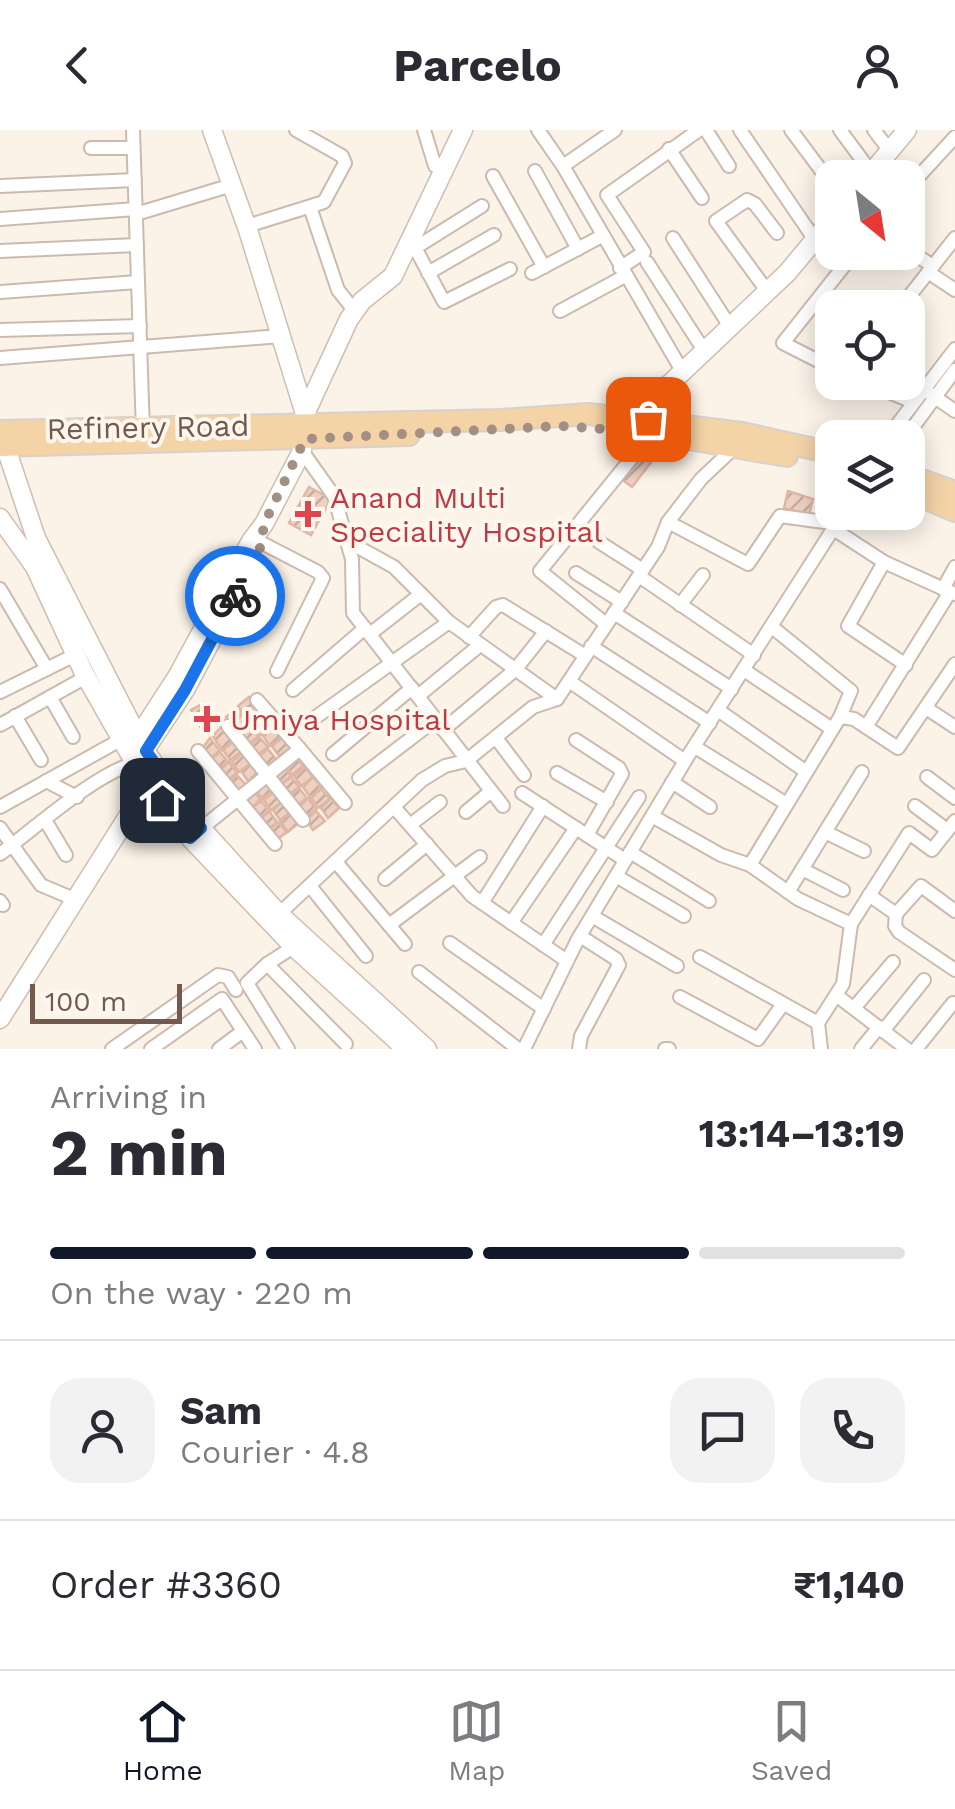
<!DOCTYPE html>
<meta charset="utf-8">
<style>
:root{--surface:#fff;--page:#f2f2f3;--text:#2b2b33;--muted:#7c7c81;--line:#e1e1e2;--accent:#111827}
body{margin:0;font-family:"Work Sans",sans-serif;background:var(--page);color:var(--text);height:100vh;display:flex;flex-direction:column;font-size:38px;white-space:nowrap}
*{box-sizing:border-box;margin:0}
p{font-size:32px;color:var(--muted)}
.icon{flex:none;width:55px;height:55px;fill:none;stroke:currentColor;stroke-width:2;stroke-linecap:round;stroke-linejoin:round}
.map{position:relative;height:919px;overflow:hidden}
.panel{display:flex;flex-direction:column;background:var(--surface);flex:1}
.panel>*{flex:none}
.needle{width:65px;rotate:150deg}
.fabs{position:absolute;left:815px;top:30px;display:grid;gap:20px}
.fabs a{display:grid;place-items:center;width:110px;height:110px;border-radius:20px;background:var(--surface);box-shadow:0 5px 25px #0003;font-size:50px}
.scale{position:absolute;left:30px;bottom:25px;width:152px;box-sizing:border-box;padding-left:10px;border:5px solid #73594e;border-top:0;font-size:28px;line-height:35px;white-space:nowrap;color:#73594e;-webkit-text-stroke:8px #fef7ee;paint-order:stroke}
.pin{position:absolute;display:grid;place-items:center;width:85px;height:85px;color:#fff;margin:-42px;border-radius:20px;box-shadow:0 5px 15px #0006}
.courier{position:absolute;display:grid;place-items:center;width:100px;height:100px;margin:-50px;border:8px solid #1a73e8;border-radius:50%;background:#fff;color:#222;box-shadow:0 2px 12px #0007}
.head em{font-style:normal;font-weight:700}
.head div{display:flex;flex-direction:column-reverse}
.head{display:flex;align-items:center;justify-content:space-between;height:170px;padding:0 50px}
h1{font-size:65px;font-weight:700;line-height:75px}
.bar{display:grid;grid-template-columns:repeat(4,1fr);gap:15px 10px;align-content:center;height:120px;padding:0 50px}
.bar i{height:12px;border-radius:8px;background:var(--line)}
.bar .selected{background:var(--accent)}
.bar p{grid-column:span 4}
.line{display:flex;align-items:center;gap:25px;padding:0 50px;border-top:2px solid var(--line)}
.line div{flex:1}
.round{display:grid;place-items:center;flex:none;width:105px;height:105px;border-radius:30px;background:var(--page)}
header{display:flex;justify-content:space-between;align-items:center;height:130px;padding:0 50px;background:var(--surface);font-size:45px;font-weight:700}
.tab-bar{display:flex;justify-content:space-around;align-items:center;height:140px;border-top:2px solid var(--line);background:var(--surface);font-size:28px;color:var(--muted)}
.tab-bar a{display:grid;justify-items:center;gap:5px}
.tab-bar .selected{color:var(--accent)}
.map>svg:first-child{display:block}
</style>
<header><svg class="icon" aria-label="back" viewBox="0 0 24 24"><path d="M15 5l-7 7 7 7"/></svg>Parcelo<svg class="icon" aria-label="person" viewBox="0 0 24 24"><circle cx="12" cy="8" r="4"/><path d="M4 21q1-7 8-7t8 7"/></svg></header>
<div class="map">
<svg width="955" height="919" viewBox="0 0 955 919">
<defs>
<pattern id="building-hatch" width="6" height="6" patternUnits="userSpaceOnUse" patternTransform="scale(2.5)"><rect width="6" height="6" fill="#eed1c2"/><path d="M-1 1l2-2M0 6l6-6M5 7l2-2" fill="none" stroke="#c5ada0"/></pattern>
</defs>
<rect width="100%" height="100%" fill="#fbf3e8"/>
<g fill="url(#building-hatch)" stroke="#dfb7a4" stroke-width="2.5">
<path d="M640 322 652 331 632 357 620 348Z"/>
<path d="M309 357 331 369 311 405 289 393Z"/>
<path d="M788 361 813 369 809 385 784 378Z"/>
<path d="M249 567 255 574 243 583 238 576Z"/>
<path d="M204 573 215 592 202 600 191 580Z"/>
<path d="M256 575 265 585 253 594 246 584Z"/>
<path d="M236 579 243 585 231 594 226 587Z"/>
<path d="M242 585 251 595 239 604 232 594Z"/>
<path d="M265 586 273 596 261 605 254 595Z"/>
<path d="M250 596 259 606 247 615 240 605Z"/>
<path d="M221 597 234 611 222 620 213 606Z"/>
<path d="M273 597 281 607 270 616 263 606Z"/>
<path d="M259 607 268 617 256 626 249 616Z"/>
<path d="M283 607 291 617 279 626 272 616Z"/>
<path d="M210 608 220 621 208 630 201 620Z"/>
<path d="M234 611 242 621 230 630 223 620Z"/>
<path d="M268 619 276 629 265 638 257 628Z"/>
<path d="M220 622 228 632 216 641 209 631Z"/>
<path d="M242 623 251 633 239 642 232 632Z"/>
<path d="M295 626 303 636 292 645 285 635Z"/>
<path d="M229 632 237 643 225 652 218 642Z"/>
<path d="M252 632 260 642 248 651 241 641Z"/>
<path d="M283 636 291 646 279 655 272 645Z"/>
<path d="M305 637 313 647 301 656 294 646Z"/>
<path d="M237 645 246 655 234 664 227 654Z"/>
<path d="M291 647 299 657 287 666 280 656Z"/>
<path d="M313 647 322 658 310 667 303 657Z"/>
<path d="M265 649 273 660 262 669 255 659Z"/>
<path d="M299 658 307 668 295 677 288 667Z"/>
<path d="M321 659 330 669 318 678 311 668Z"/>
<path d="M253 660 261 670 249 679 242 669Z"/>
<path d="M275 661 283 671 271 680 264 670Z"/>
<path d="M308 668 316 679 305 688 298 678Z"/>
<path d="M331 668 339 678 328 688 321 678Z"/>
<path d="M261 671 269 681 258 690 250 680Z"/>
<path d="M283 671 292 681 280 690 273 680Z"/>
<path d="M269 681 277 692 266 701 259 691Z"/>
<path d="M316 681 325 691 313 700 306 690Z"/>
<path d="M291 682 300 692 288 702 281 692Z"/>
<path d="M278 692 287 702 275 711 268 701Z"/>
</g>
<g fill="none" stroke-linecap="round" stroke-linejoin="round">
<g stroke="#ccbaaf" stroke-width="16">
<g id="street">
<path d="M133 0 143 302"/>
<path d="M424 0 435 36"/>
<path d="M538 0 563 36 681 239"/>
<path d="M706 0 729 36"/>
<path d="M740 0 815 110"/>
<path d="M791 0 832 55"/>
<path d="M840 0 871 42"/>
<path d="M874 0 890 21"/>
<path d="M91 18H133"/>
<path d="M669 19 702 68"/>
<path d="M563 36 615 0"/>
<path d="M535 41 578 119"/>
<path d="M493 46 544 137"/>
<path d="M0 56 135 50"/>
<path d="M908 58 955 7"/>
<path d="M310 77 338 160 354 180"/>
<path d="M136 84 232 55"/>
<path d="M0 89 136 79"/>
<path d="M247 96 324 72 345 33 342 26 296 0"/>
<path d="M673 108 729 195"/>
<path d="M411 110 444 172 510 139"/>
<path d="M415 118 482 76"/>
<path d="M908 120 933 136"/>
<path d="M0 121 137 115"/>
<path d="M647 132 703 219"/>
<path d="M620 138 644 122 607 65 699 0"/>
<path d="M928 142 955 160"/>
<path d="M428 143 494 105"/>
<path d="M532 143 602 106"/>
<path d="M767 161 716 91 747 70 755 74 777 103"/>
<path d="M0 162 138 152"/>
<path d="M900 178 955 108"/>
<path d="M560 181 625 146"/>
<path d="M0 200 140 196"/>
<path d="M0 228 281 206"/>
<path d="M832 238 783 213 855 122"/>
<path d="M865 252 913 272"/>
<path d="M929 263 955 281"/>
<path d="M887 308 955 219"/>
<path d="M905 308 955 240"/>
<path d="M302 321 334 366 352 429 353 483 503 676"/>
<path d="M668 392 748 434 780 386 839 394"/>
<path d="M835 400 884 432"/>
<path d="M347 411 394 437 449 492 557 569"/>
<path d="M599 412 643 440"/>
<path d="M262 413 318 442 323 448 277 541"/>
<path d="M576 443 622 472"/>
<path d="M639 446 754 525"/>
<path d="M0 459 47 539"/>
<path d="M943 459 955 437"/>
<path d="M680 475 703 445"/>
<path d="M614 483 732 559"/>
<path d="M606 494 540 441 635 324 645 302"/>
<path d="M772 497 851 561 840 587"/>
<path d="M370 504 421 464"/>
<path d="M469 507 496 477 503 475 584 525"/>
<path d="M591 516 710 593"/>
<path d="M906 535 848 496 884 432 955 464"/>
<path d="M744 540 832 599"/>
<path d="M569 551 685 631"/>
<path d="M293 560 365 498"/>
<path d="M0 562 75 525"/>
<path d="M418 566 480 515"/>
<path d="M50 567 73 607"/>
<path d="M257 570 300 619"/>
<path d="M926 578 955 597"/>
<path d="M718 580 805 641"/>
<path d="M15 586 41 630"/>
<path d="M316 587 449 492"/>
<path d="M0 595 86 547"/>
<path d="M228 596 303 690"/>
<path d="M866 597 950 462"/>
<path d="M443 600 515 540 546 501"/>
<path d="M496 608 524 645"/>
<path d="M576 610 619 638 622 644 587 705"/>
<path d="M695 617 785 673"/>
<path d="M198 621 275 714"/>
<path d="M333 624 412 558"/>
<path d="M557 643 607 672"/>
<path d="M927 647 955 668"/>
<path d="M359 648 435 590"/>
<path d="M46 651 77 667"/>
<path d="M672 652 710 677"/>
<path d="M522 663 625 730"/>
<path d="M915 676 947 700"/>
<path d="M0 677 122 609"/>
<path d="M394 677 472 766 567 831"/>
<path d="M466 682 491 661"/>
<path d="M652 686 721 725 750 735"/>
<path d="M45 690 66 725"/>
<path d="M410 695 440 672"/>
<path d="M0 698 41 755 74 769"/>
<path d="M198 701 300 619 345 673"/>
<path d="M825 702 864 721"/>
<path d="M630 722 709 771"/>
<path d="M0 724C35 698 95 644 135 633"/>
<path d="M336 732 405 814"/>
<path d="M802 739 843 760"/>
<path d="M616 746 684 786"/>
<path d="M385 749 427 714"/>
<path d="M310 756 366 826"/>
<path d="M788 762 862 642"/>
<path d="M869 765 896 784 921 756 955 781"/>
<path d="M0 771 3 775"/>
<path d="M482 773 543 676"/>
<path d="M279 784 422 650 445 636 466 631 533 577 557 569 658 417 668 392 701 349 736 316"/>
<path d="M896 784 895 796 899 802 955 840"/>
<path d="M592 786 677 836"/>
<path d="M511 793 576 698"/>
<path d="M851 794 909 703 932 720 955 691"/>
<path d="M389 795 480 727"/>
<path d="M450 813 544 879"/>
<path d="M543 815 639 667"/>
<path d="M700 827 818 893"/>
<path d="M267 834 346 914"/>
<path d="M419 842 518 919"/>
<path d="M836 865 907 919"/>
<path d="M680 867 758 909 783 874"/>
<path d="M854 878 893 832"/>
<path d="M883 901 924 850"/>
<path d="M112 919 218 845 228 847 236 860"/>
<path d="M151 919 222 869 255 919"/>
<path d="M219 919 243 901"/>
<path d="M288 919 247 853 267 834 298 814"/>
<path d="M524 919 578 809 688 626 844 382"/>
<path d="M579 919 581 906 619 835 616 829 580 806"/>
<path d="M665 919H669"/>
<path d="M821 919 818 893 843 854 851 794 798 769 750 735 840 587 854 589 898 618 955 534"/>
<path d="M861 919 879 897"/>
<path d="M916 919 953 873"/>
</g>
</g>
<g stroke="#d1bcb0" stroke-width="21">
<g id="secondary">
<path d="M867 48 907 0"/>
<path d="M305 284 349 189 362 171 393 146 463 0"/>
<path d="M645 301 657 266 787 143 832 89"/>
<path d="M2 306 36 408 145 621 201 698 279 784 427 919"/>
<path d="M0 388 35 437 84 543 135 633 190 708 294 817 406 919"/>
<path d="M129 621 177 547 251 411 264 394 302 321 305 284 248 100 212 0"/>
<path d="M141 626 185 560 222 490"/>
<path d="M0 889 149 653"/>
</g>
</g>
<g stroke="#d8d1cd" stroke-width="24">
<g id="primary">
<path d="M0 301 500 290 589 284 742 303 832 323"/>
<path d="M643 301 787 326"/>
<path d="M0 316 409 305"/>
<path d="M908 345 955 362"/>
<path d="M908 361 955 381"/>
</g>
</g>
<use href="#street" stroke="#fff" stroke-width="12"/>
<use href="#secondary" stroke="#fff" stroke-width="18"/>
<use href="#primary" stroke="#f4d3a6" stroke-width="20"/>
</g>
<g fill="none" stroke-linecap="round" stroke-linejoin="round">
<path stroke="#a38f84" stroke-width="10" stroke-dasharray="0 18" d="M235 466 261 416 264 394 305 309 562 296 645 302 648 289"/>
<path stroke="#1a73e8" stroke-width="12" d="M162 670 190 708 201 698 146 621 185 560 235 466"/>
</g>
<g fill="#e0444e" stroke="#fef7ee" stroke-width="4">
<path d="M303 369h10v10h10v10h-10v10h-10v-10h-10v-10h10z"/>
<path d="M202 574h10v10h10v10h-10v10h-10v-10h-10v-10h10z"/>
</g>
<g text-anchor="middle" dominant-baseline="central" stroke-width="8" stroke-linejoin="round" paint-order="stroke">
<g font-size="30" fill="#73594e" stroke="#fef7ee">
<text transform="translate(148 297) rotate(-1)">Refinery Road</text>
</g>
<g font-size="30" fill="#be3a42" stroke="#fef7ee" text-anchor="start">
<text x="330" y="367">Anand Multi<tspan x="330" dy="34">Speciality Hospital</tspan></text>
<text x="230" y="589">Umiya Hospital</text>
</g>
</g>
</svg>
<div class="fabs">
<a><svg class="needle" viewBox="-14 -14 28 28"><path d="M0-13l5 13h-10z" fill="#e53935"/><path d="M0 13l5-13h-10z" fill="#7c7c81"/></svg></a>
<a><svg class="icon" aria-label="locate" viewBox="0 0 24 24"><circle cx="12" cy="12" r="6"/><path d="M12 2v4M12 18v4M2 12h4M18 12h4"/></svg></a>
<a><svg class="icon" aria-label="layers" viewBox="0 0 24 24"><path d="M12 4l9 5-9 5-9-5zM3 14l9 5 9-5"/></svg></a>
</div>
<div class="scale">100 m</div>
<div class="pin" style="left:648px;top:289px;background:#ea580c"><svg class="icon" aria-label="bag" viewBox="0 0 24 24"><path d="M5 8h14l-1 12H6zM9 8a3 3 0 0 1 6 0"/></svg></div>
<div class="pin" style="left:162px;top:670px;background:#1f2937"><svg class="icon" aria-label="home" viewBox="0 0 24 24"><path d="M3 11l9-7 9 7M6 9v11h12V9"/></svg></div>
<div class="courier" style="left:235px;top:466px"><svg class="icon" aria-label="bike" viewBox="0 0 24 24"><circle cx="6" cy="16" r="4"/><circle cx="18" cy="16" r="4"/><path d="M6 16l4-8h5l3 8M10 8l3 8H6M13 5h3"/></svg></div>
</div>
<section class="panel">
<div class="head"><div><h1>2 min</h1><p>Arriving in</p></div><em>13:14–13:19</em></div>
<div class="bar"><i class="selected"></i><i class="selected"></i><i class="selected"></i><i></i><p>On the way · 220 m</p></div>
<div class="line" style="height:180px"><a class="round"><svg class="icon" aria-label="person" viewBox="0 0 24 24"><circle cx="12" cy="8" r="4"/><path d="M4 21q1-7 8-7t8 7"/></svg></a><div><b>Sam</b><p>Courier · 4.8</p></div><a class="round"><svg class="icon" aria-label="chat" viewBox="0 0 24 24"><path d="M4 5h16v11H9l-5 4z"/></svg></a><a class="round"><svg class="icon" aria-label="phone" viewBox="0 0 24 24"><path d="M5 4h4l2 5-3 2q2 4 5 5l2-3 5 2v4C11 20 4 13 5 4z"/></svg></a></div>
<div class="line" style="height:130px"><div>Order #3360</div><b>₹1,140</b></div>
</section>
<nav class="tab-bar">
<a class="selected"><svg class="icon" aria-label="home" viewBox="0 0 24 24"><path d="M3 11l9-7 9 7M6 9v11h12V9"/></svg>Home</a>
<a><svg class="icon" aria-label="map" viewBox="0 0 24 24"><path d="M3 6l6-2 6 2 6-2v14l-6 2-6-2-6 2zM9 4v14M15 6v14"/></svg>Map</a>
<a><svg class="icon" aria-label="saved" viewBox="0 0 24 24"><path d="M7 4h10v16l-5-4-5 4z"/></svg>Saved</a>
</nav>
